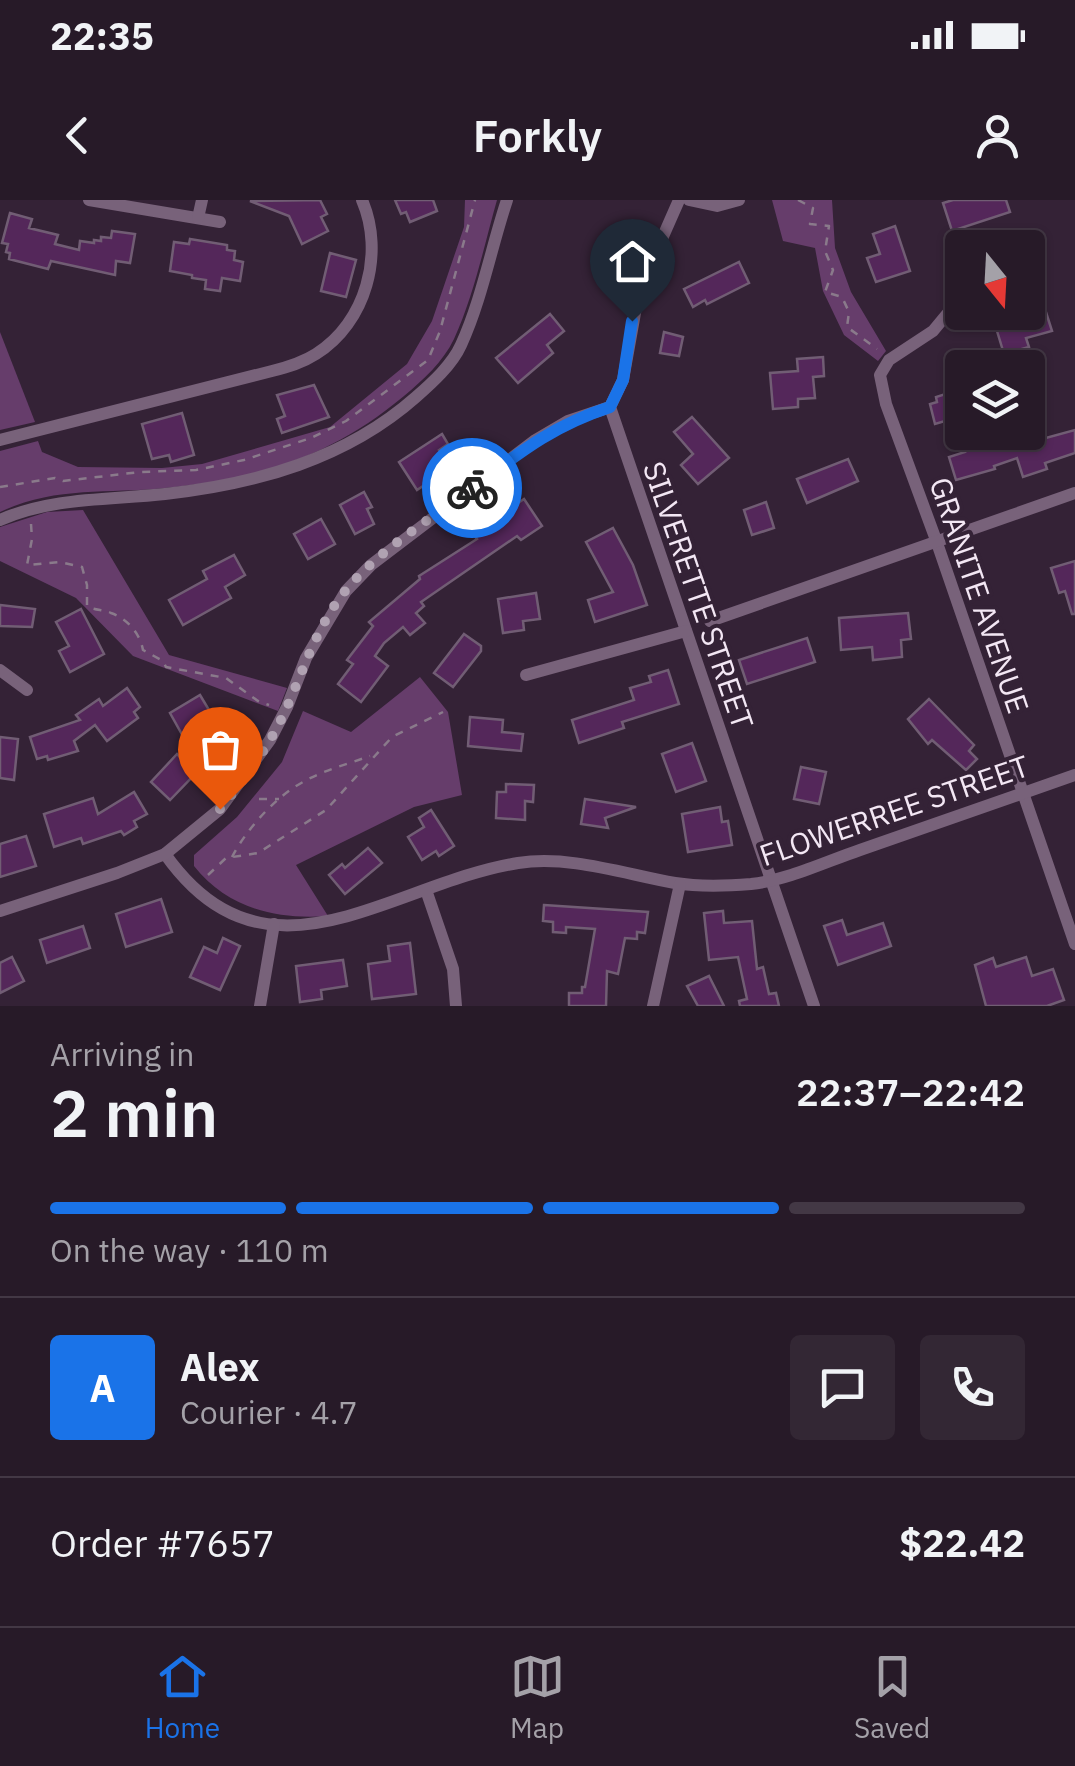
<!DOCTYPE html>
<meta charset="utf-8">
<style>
:root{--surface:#271a28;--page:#332734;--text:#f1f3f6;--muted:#a4a1a8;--line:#433845;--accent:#1a73e8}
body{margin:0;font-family:"IBM Plex Sans",sans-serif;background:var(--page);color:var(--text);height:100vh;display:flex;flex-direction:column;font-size:38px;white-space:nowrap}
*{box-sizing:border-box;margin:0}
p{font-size:32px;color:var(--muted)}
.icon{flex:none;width:55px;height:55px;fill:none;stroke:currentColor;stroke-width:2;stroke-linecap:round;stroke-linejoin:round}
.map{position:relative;height:806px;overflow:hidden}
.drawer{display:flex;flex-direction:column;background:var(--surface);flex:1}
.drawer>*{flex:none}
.needle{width:65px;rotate:162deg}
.controls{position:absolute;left:945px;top:30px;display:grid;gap:20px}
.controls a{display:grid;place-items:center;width:100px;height:100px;border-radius:10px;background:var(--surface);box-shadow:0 2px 8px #0004,0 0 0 2px var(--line);font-size:50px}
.pin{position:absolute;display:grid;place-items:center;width:85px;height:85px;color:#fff;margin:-102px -42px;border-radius:50% 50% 50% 0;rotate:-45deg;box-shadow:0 0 10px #0007}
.pin .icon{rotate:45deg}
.courier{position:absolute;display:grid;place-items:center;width:100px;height:100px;margin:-50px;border:8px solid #1a73e8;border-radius:50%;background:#fff;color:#222;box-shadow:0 2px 12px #0007}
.headline em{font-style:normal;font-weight:600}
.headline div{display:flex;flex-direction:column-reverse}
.headline{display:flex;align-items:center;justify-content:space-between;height:170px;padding:0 50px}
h1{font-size:65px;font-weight:600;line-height:75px}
.bar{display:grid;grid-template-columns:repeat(4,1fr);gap:15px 10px;align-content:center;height:120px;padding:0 50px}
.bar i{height:12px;border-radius:8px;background:var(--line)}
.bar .selected{background:var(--accent)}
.bar p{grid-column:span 4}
.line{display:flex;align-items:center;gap:25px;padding:0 50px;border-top:2px solid var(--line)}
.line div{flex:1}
.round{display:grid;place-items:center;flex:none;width:105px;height:105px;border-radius:10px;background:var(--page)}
.status{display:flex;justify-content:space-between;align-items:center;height:70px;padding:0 50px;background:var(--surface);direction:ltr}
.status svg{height:28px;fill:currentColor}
header{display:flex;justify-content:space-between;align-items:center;height:130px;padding:0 50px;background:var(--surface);font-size:45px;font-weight:600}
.dock{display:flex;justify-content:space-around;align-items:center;height:140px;border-top:2px solid var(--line);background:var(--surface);font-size:28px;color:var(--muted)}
.dock a{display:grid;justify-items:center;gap:5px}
.dock .selected{color:var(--accent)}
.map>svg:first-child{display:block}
</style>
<div class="status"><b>22:35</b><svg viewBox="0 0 49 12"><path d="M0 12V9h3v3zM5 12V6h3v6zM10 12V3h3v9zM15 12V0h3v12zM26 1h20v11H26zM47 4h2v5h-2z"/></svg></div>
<header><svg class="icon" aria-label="back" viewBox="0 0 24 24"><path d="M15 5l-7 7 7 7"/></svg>Forkly<svg class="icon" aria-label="person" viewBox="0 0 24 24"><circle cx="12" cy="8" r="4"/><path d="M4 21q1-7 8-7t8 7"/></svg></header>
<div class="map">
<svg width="1075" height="806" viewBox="0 0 1075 806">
<rect width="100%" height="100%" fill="#342236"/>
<g fill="#663d6b">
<path d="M465 0H497C484 46 474 95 454 139 443 162 423 180 404 196 331 257 259 279 165 288 106 294 55 286 0 312V251L38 241 42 252 78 267 162 268 202 264 330 227 407 164 432 121 464 27Z"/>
<path d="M772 0H832L835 48 851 92 886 151 878 161 844 135 823 91 815 48 783 41Z"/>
<path d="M0 132 35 222 0 230Z"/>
<path d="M83 310 169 455 287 488 278 511 133 456 76 398 0 361V327L47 312Z"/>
<path d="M420 477 448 512 462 595 414 607 296 665 328 716C276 720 227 708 194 666V655L237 617 282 562 303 511 351 532Z"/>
</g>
<g fill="#54275a" stroke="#715d74" stroke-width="2.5">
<path d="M320 0 327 14 321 17 328 31 302 44 289 16 250 1Z"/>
<path d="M395 0H433L437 11 410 22 406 12 401 14Z"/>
<path d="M953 0H1006L1010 12 952 31 943 3Z"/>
<path d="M10 13 32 19 29 28 58 35 55 44 79 50 80 41 94 43V40L101 41V37L111 38 112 31 135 34 130 63 116 61 115 75 51 61 48 69 9 59 10 53 6 52 8 44 2 43Z"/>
<path d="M895 26 910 71 876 82 867 58 880 54 873 34Z"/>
<path d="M190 39 227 45V50L235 51 234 60 243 62 240 81 222 78 220 91 205 89 206 80 192 78V75L170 71 174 42 189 44Z"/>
<path d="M330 53 356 60 346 97 321 91Z"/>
<path d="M739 62 749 83 707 104 705 100 693 107 684 89Z"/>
<path d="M1044 106 1052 131 1026 138 1029 147 1004 154 994 121Z"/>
<path d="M550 114 564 131 547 145 553 153 518 183 496 158Z"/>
<path d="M664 132 683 137 679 156 660 153Z"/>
<path d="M823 157 824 176 813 177 815 198 798 199V207L773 209 770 173 798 171 797 159Z"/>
<path d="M962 171V216L935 224 930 204 937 202 936 197 952 192 947 175Z"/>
<path d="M314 185 329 217 282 233 277 219 285 216 277 195Z"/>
<path d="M182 213 194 255 171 262 169 255 152 259 142 224Z"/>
<path d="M692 217 729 258 698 284 681 265 693 254 674 232Z"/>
<path d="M1075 230V253L1045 263 1047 269 1023 277 1017 258 994 266 995 269 956 280 949 257 965 252 962 244 996 233 1002 250Z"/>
<path d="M442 234 448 244 439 250 450 268 417 290 399 262Z"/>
<path d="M848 259 858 281 807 303 797 279Z"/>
<path d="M364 292 372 307 367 309 374 324 355 334 340 305Z"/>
<path d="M524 299 542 326 521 340 517 336 421 402 424 406 416 413 425 423 410 435 403 427 384 443 375 456 388 466 361 502 338 484 353 464 347 460 373 426 369 422 420 379 419 376 477 339 473 334Z"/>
<path d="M766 302 774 328 752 335 744 310Z"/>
<path d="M321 319 335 344 308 359 294 334Z"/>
<path d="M613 328 633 365 647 405 595 422 588 400 613 392 586 342Z"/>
<path d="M234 355 245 375 225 387 231 398 183 425 169 400 207 379 203 371Z"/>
<path d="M1075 361V414H1072L1065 391 1059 393 1051 368Z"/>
<path d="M536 393 540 419 523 421 524 430 503 433 498 399Z"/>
<path d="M0 405 35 409 32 427 0 426Z"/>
<path d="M81 409 104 454 70 472 59 451 69 446 56 422Z"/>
<path d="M908 413 911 439 901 440 902 457 873 460 872 447 841 450 839 418Z"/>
<path d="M464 434 481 446V451L453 487 434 473Z"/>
<path d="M807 438 815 462 747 484 739 460Z"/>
<path d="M668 470 679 504 622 522 624 528 579 543 572 520 634 500 630 488 651 482 649 476Z"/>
<path d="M127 488 140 507 134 512 138 518 107 541 95 525 74 541 78 551 48 560 47 556 37 559 30 537 80 520 76 515 99 499 103 506Z"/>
<path d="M200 495 215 520 184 538 170 513Z"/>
<path d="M929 499 974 545 969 551 977 559 966 570 932 540 928 544 908 519Z"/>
<path d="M470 517 503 520 502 532 523 534 521 551 468 546Z"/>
<path d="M0 537 18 539 14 580 0 578Z"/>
<path d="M692 543 706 581 676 592 662 554Z"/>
<path d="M177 554 196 573 170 600 151 582Z"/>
<path d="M801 567 826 572 819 604 794 599Z"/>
<path d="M506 584 534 585 533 602 525 601V620L496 618 497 592H506Z"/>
<path d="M134 592 147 614 134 621 137 627 124 635 121 631 83 644 81 638 54 647 44 614 93 598 98 614Z"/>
<path d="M585 599 636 607 605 618 608 628 581 624Z"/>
<path d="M720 607 722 622 728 621 732 645 688 652 682 614Z"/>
<path d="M431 610 454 646 439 656 436 651 422 660 408 637 424 627 419 618Z"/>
<path d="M26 636 36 666 0 677V644Z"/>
<path d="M368 648 382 663 345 694 329 675 342 664 345 668Z"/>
<path d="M161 699 172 732 126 747 116 714Z"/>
<path d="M544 705 648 712 645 733 637 732V739L625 738 618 774 607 771 606 806H569V793H582V787H585L595 729 566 727V733L553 732V722L543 721Z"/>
<path d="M723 711 724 723 752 721 757 769 763 767 769 794 776 793 779 806H740L739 801 747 799 738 757 709 760 704 713Z"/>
<path d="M842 720 847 735 883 723 891 746 838 765 824 726Z"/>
<path d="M83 726 90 748 47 763 40 740Z"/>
<path d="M223 738 240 746 220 790 190 777 204 747 217 753Z"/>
<path d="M410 743 416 794 372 799 368 764 390 761 388 746Z"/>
<path d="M12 757 24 781 0 793V763Z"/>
<path d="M1026 757 1032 776 1053 769 1064 800 1047 806H986L975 765 993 758 996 767Z"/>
<path d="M343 760 347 786 321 790 322 799 300 802 296 766Z"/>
<path d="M709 776 724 806H698L687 786Z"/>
</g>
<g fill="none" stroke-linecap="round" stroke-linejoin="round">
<g stroke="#8a7a8b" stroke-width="2.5" stroke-dasharray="8 8" stroke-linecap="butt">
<path d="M798 0 813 8 810 24 829 26 825 51 833 70 825 92 842 97 849 112 847 127 877 149"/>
<path d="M0 287 55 278 63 281 140 272 196 270 244 260 311 238 346 221 428 160 440 131 475 0"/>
<path d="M31 324 32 339 27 365 60 362 82 367 87 385V406C96 411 102 409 111 413 128 419 140 434 143 450L163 461 166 467 226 478 258 501 269 505"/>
<path d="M259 599H279"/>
<path d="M232 657C246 630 275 597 303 582 324 570 348 564 370 556"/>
<path d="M208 675 226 658 258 653 326 610 392 537 443 512"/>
</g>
<g stroke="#78627a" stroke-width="12">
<path d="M89 0 220 22"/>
<path d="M679 0 639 91 623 180 610 207 814 806"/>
<path d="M689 0 717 6 739 0"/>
<path d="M198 18 202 0"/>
<path d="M962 96 933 131 889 160 880 175 886 204 936 340 1075 744"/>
<path d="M0 240 272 171C288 167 302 163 316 154 366 123 385 53 362 0"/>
<path d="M0 320C52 297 109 300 165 294 256 284 346 259 416 197 432 183 452 165 461 145 482 99 491 48 507 0"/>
<path d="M710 421 1075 293"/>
<path d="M0 470 27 490"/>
<path d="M526 475 686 431"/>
<path d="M165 654C267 798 391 683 518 663 570 655 624 674 675 683 700 687 726 686 751 684 788 680 825 662 860 650 931 625 1003 600 1075 575"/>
<path d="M426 690 453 769 456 806"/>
<path d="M0 711 117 673 165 654 220 609 270 540 287 507 306 458 346 391 371 365 534 241 568 221 610 207"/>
<path d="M260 806 274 724"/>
<path d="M653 806 680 684"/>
</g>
</g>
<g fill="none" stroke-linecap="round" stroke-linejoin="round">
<path stroke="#b0a2b2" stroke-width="10" stroke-dasharray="0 18" d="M220 609C246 577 271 544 287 507 305 466 318 424 346 390 380 349 430 320 472 288"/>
<path stroke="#1a73e8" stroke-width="12" d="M472 288C520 252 552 226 610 207L623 180 632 121"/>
</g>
<g text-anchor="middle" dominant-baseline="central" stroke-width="8" stroke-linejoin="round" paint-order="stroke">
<g font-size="30" fill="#f3e7f4" stroke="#342236">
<text transform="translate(699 395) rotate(71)">SILVERETTE STREET</text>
<text transform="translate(980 395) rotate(71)">GRANITE AVENUE</text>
<text transform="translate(894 610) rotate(-19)">FLOWERREE STREET</text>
</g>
</g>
</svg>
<div class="controls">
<a><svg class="needle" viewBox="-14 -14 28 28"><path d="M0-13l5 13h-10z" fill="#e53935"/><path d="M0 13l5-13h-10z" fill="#a4a1a8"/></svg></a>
<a><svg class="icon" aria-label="layers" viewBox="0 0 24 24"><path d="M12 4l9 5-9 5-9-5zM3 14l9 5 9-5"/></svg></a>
</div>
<div class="pin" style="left:220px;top:609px;background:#ea580c"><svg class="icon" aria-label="bag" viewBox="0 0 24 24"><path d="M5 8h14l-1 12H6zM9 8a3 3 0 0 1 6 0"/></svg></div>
<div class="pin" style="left:632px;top:121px;background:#1f2937"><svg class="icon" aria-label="home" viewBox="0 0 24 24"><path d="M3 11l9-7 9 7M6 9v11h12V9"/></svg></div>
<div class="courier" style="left:472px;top:288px"><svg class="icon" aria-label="bike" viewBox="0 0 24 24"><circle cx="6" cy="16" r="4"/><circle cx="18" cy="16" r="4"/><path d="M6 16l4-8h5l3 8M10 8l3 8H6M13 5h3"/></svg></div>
</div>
<section class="drawer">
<div class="headline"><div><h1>2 min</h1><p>Arriving in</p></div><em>22:37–22:42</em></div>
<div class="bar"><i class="selected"></i><i class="selected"></i><i class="selected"></i><i></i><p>On the way · 110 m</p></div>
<div class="line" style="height:180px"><b class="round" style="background:var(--accent);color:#fff">A</b><div><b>Alex</b><p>Courier · 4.7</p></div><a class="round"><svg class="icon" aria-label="chat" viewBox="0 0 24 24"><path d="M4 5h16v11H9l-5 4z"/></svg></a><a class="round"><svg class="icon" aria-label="phone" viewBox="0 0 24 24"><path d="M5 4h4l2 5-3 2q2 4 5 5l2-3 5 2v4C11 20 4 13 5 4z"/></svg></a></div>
<div class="line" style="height:130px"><div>Order #7657</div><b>$22.42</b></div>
</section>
<nav class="dock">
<a class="selected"><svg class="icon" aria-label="home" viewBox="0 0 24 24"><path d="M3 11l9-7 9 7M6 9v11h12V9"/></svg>Home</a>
<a><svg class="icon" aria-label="map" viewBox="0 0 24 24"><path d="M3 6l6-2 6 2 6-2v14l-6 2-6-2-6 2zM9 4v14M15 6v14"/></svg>Map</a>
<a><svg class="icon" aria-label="saved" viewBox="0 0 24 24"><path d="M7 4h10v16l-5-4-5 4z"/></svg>Saved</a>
</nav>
